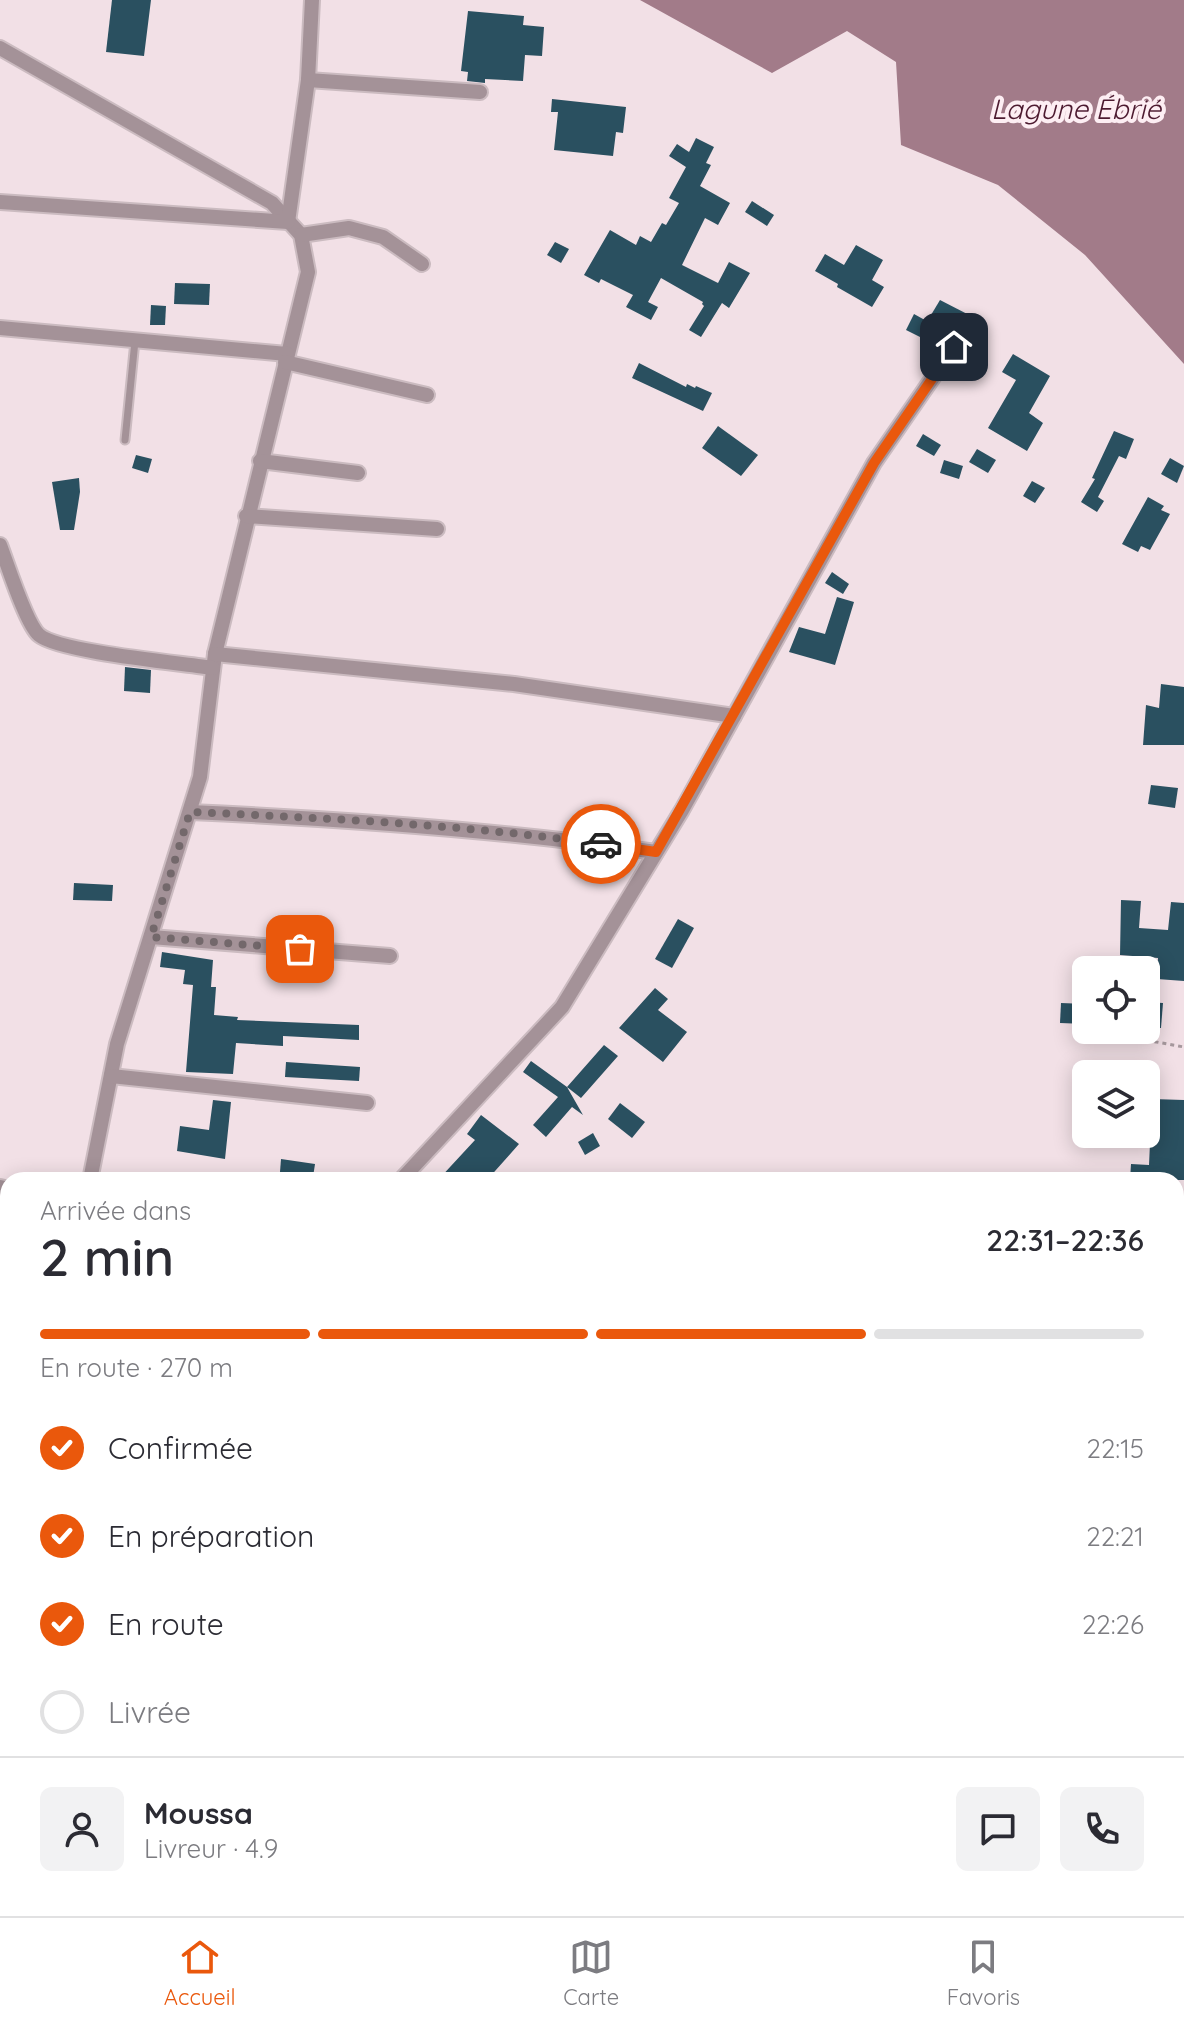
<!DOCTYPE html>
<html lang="fr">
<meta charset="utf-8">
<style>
:root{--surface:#fff;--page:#f2f2f3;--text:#2b2b33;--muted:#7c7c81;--line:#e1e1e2;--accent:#ea580c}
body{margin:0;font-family:Quicksand,sans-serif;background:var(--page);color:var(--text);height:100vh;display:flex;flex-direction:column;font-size:30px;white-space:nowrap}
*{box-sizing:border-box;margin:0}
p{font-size:26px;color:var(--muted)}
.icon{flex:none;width:44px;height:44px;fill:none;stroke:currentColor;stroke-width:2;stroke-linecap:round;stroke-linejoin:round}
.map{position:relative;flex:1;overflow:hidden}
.sheet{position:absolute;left:0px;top:1172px;width:1184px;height:744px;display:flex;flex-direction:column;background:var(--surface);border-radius:24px 24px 0 0;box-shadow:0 4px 20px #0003}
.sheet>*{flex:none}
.tools{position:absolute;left:1072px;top:956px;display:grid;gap:16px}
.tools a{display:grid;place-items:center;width:88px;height:88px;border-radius:12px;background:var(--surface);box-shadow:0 4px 20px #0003;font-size:40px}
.pin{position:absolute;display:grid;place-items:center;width:68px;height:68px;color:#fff;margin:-34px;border-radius:16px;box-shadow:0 4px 12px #0006}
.courier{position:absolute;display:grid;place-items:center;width:80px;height:80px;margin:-40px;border:6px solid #ea580c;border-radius:50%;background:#fff;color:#222;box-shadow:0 2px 10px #0007}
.head em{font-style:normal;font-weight:600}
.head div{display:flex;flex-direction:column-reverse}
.head{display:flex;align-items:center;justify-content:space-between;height:136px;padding:0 40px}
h1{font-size:52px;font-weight:600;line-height:60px}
.bar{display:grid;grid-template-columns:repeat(4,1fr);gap:12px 8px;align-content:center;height:96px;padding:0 40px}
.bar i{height:10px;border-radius:6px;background:var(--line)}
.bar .on{background:var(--accent)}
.bar p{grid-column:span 4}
.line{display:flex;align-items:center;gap:20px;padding:0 40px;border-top:2px solid var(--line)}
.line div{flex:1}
.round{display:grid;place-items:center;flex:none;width:84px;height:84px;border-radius:12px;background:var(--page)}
ol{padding:0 40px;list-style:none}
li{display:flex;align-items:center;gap:24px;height:88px}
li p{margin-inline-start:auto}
li .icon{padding:8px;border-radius:50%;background:var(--accent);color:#fff;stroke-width:4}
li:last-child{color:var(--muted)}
li i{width:44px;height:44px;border:4px solid var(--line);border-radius:50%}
.menu{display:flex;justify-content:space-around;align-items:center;height:112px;border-top:2px solid var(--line);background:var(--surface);font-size:22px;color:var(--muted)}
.menu a{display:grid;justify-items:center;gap:4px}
.menu .on{color:var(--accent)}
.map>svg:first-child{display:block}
</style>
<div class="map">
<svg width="1184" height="1916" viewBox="0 0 1184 1916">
<rect width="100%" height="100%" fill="#f2e0e6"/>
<path fill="#a27b89" d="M640 0H1184V364L1085 255 998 185 901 145 896 62 847 31 772 73Z"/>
<g fill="#2a5060">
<path d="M112 0H151L144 56 106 52Z"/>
<path d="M468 11 524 16 523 25 544 27 542 56 525 55 523 81 485 79V83L467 81 468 72 461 71Z"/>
<path d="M552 99 626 107 623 133 616 132 613 156 554 150 558 112H551Z"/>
<path d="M696 138 714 147 706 163 711 165 700 186 730 203 718 225 705 218 682 265 718 283 729 262 750 273 729 308 722 303 701 337 689 330 704 306 702 304 703 302 661 278 648 302 658 307 651 320 626 307 633 295 601 279 599 283 584 275 610 230 636 245 640 236 651 242 662 223 666 225 679 203 669 198 686 167 669 156 677 144 689 152Z"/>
<path d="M752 201 774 215 767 226 745 212Z"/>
<path d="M555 242 569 249 561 263 547 255Z"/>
<path d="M856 245 883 260 872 280 884 287 872 307 837 287 838 284 815 271 825 254 844 265Z"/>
<path d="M175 283 210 284 209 305 174 304Z"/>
<path d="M940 300 973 317 965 332 931 315Z"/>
<path d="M151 305 166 306 165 325H150Z"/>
<path d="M914 314 932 324 924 339 906 330Z"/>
<path d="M1013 354 1050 376 1029 413 1043 423 1027 451 988 428 1016 380 1002 372Z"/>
<path d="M639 363 686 387 687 384 695 388 696 386 712 393 703 411 632 378Z"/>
<path d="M718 426 758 455 741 476 702 448Z"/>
<path d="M1114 431 1134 439 1126 459 1119 456 1098 497 1104 501 1097 512 1081 502 1095 479 1092 478Z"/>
<path d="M923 434 941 445 934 456 916 446Z"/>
<path d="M977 449 996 460 988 473 969 462Z"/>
<path d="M136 455 152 459 148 473 132 468Z"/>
<path d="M1170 458 1184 466 1177 483 1161 474Z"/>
<path d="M944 460 963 466 959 479 940 473Z"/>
<path d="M79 478 80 492 74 530H60L52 482Z"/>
<path d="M1032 481 1045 488 1035 503 1023 496Z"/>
<path d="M1148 497 1164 506 1161 510 1170 514 1150 550 1141 546 1138 552 1122 544Z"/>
<path d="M832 572 849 584 843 594 825 583Z"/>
<path d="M837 597 854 602 835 665 789 652 799 627 825 634Z"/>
<path d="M125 667 151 670 150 693 124 691Z"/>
<path d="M1161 684 1184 687V745H1143L1146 705 1159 708Z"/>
<path d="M1151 785 1178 788 1175 808 1148 804Z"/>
<path d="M74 883 113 885 112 901 73 900Z"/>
<path d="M1121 900 1141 901 1139 928 1168 930 1171 902 1184 903V981L1157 979 1158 958 1120 955Z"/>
<path d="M678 919 694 928 672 968 655 959Z"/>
<path d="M162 952 213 960 211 987H216L214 1015 238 1017 237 1020 359 1025V1040L283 1036V1046L236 1043 233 1074 186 1072 193 985 183 984 185 970 160 967Z"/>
<path d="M655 988 668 999 658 1010 687 1032 663 1062 619 1028Z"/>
<path d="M1146 1002 1163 1003 1161 1028H1146Z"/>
<path d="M1061 1003 1086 1004V1024L1060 1023Z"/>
<path d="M604 1045 618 1056 581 1098 567 1087 583 1115 572 1107 546 1137 533 1125 558 1097 523 1072 531 1061 567 1087Z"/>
<path d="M286 1062 360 1067 359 1081 285 1077Z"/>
<path d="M1152 1099 1184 1100V1180H1130L1131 1164 1149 1165Z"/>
<path d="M213 1100 231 1102 225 1159 177 1151 180 1126 209 1130Z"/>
<path d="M620 1103 645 1122 632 1138 608 1119Z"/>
<path d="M481 1115 519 1144 487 1180H438L475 1140 467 1134Z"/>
<path d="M593 1133 600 1146 585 1155 578 1142Z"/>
<path d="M281 1159 315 1164 313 1177 280 1172Z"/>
</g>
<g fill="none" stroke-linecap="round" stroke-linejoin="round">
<g stroke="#cbbbc0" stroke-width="11">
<path id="service" d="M125 440 135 341"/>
</g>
<g stroke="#cbbbc0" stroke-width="18">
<g id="minor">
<path d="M0 48 272 203 301 235 308 272 215 654 200 777 117 1044 90 1180"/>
<path d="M308 80 480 92"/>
<path d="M0 202 288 222 308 80 312 0"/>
<path d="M301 235 349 228 383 237 422 264"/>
<path d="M0 328 287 354"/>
<path d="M285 362 427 395"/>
<path d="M260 461 358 473"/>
<path d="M246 516 437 529"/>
<path d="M0 545C7 563 26 624 39 635 59 652 181 663 213 668"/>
<path d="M215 654 514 684 734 716"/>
<path d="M190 812C346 819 501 830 656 852"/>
<path d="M151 937 390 956"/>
<path d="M111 1076 367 1103"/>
<path d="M401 1180 562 1007 682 810 874 463 954 347"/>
<path d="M0 1187 8 1189"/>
<path d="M1176 1475 1184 1473"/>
<path d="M0 1584 8 1551"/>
<path d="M0 1890 8 1891"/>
<path d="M231 1908 297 1912"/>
<path d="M599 1908 602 1916"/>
<path d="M762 1908 765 1916"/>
<path d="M125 1916 126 1908"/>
<path d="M992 1916V1908"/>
<path d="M1178 1916 1184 1827"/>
</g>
</g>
<g stroke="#a7999e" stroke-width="3" stroke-dasharray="4 4" stroke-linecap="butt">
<path d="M1123 1036 1184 1047"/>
<path d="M0 1722 8 1723"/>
</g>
<use href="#service" stroke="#a49298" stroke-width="7"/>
<use href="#minor" stroke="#a49298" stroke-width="14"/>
</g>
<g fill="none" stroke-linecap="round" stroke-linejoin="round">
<path stroke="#73686b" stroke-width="8" stroke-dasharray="0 14.4" d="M300 949 151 937 190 812C327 818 465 825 601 844"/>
<path stroke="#ea580c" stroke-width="10" d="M601 844 656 852 874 463 954 347"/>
</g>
<g text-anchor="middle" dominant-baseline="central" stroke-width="8" stroke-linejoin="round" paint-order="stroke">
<g font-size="28" font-style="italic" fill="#4d1a30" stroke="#fdeef3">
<text x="1076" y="108">Lagune Ébrié</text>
</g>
</g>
</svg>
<div class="tools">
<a><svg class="icon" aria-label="locate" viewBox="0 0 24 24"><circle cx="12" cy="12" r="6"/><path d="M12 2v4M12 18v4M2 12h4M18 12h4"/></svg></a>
<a><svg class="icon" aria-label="layers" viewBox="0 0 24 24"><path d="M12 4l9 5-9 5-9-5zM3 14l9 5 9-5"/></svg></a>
</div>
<div class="pin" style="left:300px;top:949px;background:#ea580c"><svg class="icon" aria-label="bag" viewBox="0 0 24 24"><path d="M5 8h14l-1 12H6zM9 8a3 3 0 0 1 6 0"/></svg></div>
<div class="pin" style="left:954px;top:347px;background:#1f2937"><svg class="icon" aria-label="home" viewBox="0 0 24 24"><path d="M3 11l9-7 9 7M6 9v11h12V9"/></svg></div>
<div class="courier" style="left:601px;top:844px"><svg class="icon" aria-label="car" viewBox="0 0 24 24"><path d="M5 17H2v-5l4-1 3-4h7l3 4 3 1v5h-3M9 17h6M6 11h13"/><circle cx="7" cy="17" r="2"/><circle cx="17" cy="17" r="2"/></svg></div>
<section class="sheet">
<div class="head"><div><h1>2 min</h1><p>Arrivée dans</p></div><em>22:31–22:36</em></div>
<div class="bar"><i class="on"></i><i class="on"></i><i class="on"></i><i></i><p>En route · 270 m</p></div>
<ol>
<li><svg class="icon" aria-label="check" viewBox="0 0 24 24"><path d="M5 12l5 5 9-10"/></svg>Confirmée<p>22:15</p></li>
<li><svg class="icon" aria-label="check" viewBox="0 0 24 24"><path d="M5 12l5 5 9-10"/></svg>En préparation<p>22:21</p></li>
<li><svg class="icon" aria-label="check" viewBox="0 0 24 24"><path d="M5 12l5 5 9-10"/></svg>En route<p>22:26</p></li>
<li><i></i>Livrée</li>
</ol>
<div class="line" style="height:144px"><a class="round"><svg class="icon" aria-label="person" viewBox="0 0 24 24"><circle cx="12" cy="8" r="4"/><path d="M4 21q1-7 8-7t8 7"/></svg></a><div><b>Moussa</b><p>Livreur · 4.9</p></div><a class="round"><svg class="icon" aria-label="chat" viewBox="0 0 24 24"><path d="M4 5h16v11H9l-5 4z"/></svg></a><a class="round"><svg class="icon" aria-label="phone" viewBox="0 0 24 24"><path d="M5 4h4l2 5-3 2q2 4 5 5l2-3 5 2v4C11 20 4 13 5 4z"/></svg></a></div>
</section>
</div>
<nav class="menu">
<a class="on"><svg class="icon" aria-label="home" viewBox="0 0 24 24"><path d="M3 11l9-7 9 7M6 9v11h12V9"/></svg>Accueil</a>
<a><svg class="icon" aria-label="map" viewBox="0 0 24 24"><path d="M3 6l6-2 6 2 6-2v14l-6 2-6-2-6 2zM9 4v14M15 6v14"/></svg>Carte</a>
<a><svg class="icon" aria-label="saved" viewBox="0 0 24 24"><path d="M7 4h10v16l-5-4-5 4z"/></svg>Favoris</a>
</nav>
